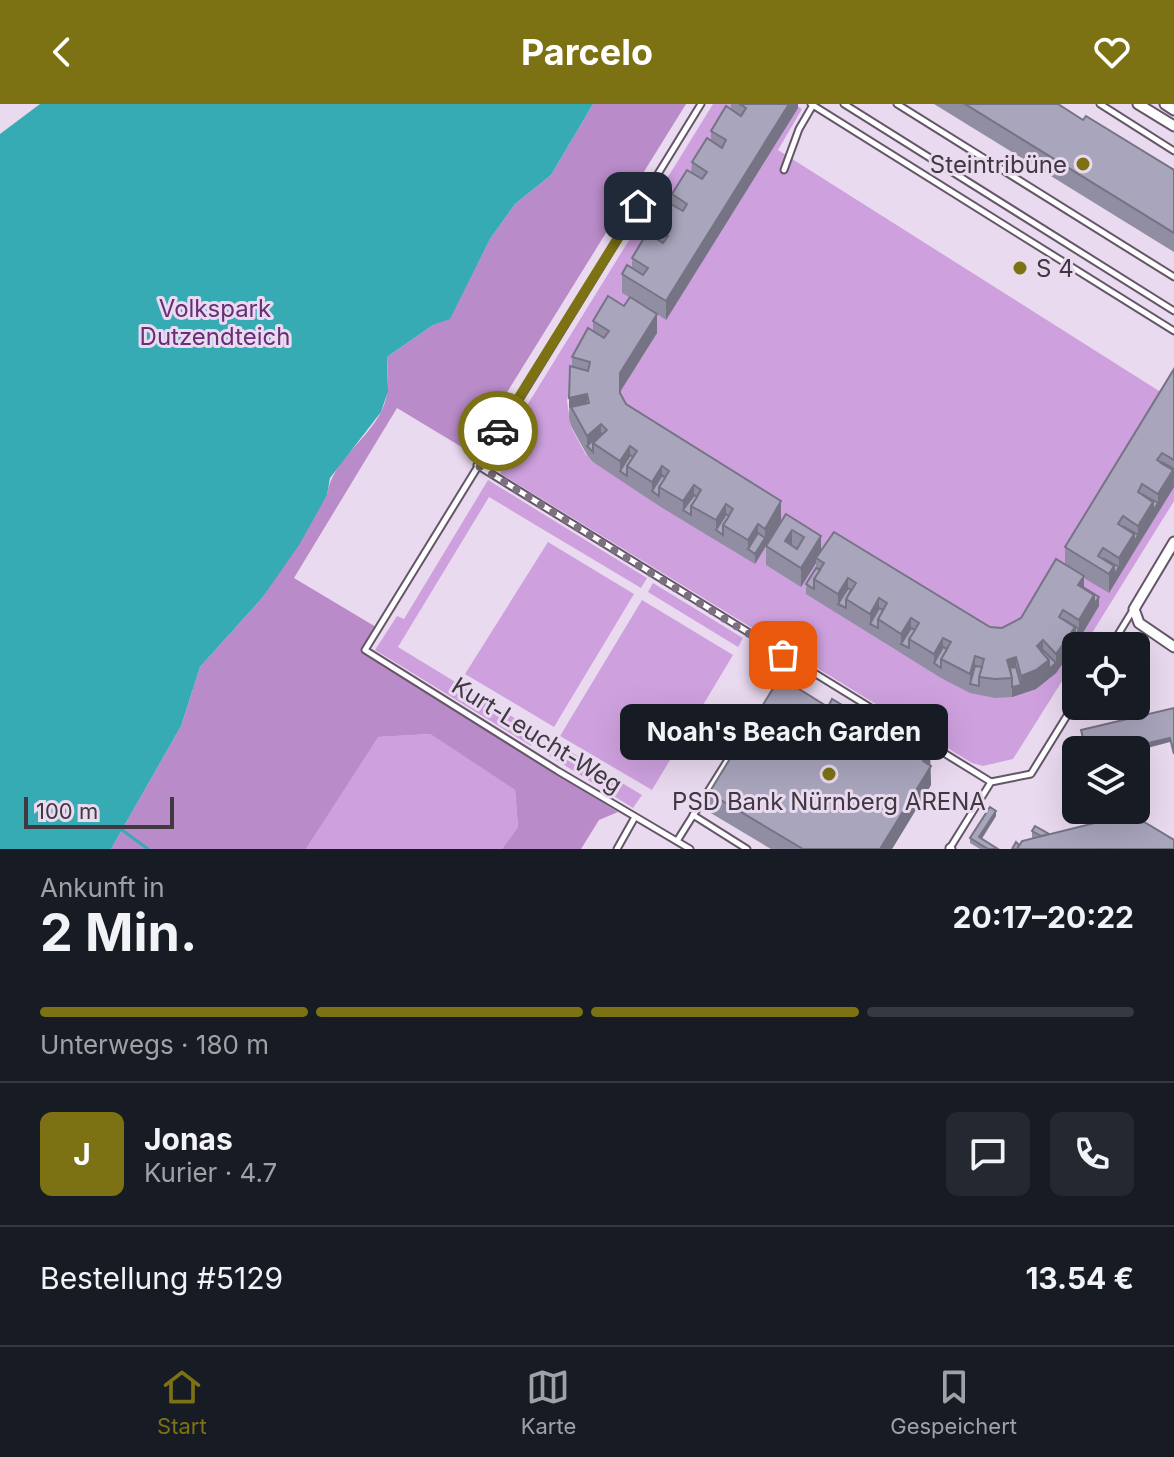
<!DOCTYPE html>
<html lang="de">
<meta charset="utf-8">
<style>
:root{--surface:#171b24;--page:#242831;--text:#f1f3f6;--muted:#9ea1a6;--line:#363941;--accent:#7c7213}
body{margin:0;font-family:Inter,sans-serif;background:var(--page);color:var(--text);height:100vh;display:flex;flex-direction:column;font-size:30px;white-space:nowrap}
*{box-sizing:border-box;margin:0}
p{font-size:26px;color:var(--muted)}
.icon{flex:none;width:44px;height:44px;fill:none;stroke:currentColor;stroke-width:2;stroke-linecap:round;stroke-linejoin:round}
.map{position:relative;height:745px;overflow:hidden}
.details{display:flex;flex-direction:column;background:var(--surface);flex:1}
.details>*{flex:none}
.tools{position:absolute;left:1062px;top:528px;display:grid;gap:16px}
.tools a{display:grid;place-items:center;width:88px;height:88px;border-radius:12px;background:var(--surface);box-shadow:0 8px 32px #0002;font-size:40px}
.scale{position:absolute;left:24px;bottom:20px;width:150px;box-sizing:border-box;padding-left:8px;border:4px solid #403942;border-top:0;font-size:22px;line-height:28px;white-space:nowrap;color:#403942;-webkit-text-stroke:6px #eadaf0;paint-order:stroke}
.pin{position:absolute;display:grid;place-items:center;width:68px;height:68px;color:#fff;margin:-34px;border-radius:16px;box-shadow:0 4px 12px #0006}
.courier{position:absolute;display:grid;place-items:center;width:80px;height:80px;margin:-40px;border:6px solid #7c7213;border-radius:50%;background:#fff;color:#222;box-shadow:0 2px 10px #0007}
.bubble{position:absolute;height:56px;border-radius:12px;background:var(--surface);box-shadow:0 8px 32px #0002;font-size:26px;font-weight:700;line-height:56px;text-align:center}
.headline em{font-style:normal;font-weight:700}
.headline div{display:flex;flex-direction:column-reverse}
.headline{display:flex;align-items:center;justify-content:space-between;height:136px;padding:0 40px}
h1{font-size:52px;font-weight:700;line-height:60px}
.bar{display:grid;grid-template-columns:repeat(4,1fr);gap:12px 8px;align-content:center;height:96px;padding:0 40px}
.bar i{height:10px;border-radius:6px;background:var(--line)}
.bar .selected{background:var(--accent)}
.bar p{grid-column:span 4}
.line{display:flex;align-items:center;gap:20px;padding:0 40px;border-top:2px solid var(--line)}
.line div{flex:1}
.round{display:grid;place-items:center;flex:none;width:84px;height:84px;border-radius:12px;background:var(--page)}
header{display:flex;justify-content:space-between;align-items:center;height:104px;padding:0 40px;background:var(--accent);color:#fff;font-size:36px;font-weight:700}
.tab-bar{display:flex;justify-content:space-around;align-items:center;height:112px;border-top:2px solid var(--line);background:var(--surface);font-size:22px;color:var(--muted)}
.tab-bar a{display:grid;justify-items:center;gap:4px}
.tab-bar .selected{color:var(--accent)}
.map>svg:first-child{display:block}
</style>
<header><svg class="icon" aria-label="back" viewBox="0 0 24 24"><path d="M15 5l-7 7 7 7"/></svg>Parcelo<svg class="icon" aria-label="heart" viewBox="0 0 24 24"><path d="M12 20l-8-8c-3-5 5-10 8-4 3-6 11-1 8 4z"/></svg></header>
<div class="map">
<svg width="1174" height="745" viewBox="0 0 1174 745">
<rect width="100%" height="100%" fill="#eadaf0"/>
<g fill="#cea1de" fill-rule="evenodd">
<path d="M713 0H794L802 5 778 46 1167 292 1118 473 1174 375V397L1084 542H1076V555L1013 655 983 662 972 659 501 370 497 350ZM657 229 620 288 618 298 781 416 766 444 748 454 659 402 586 351 571 323 567 297 570 281ZM814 494 1021 533 901 549Z"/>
<path d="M488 376 647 474 641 484 489 393 398 543 539 629 531 642 375 546 397 512 404 515Z"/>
<path d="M548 438 634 490 554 623 465 570Z"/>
<path d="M653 479 743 534 738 543 648 488Z"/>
<path d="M642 496 733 551 652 686 560 632Z"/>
<path d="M430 630 515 686 518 723 502 745H306L377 633Z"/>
<path d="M556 639 642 691 633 704 548 651Z"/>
</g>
<path fill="#b98bc9" d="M593 0H686L470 348 397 304 294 474 376 523 361 547 618 708 599 716 581 745H502L518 723 515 686 430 630 378 633 306 745H111L181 622 200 563 262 494 327 391C333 355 365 339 381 308 390 291 388 272 387 253L433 221 450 214 490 135 515 100 551 71Z"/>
<path fill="#37abb4" d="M40 0H593L551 71 515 100 490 135 450 215 433 221 387 253 388 287 381 308 330 374 327 391 299 441 262 494 200 563 181 622 111 745H0V30Z"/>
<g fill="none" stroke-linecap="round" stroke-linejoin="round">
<path stroke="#37abb4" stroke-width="3" d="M122 726 148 745"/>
<g stroke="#645668" stroke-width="9">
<g id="service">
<path d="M811 0 1174 227"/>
<path d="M844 0 1174 207"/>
<path d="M897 0 1174 173"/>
<path d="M1100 0 1174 47"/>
<path d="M784 66 799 25 813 1"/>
<path d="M477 361 991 678"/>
<path d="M1111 542 1133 506"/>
<path d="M693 711 747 745"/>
<path d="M677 737 751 619"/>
<path d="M950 744 991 678 1031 670 1076 597"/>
<path d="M617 745 635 713"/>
<path d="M690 745 558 667 365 546 701 0"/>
</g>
</g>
<g stroke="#645668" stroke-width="11">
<path id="pedestrian" d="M950 744 951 745"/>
</g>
<g stroke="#645668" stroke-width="13">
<g id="minor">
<path d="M1138 0 1174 22"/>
<path d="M1165 0 1174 6"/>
<path d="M1174 438 1134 505 1139 519 1174 543"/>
</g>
</g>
<use href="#service" stroke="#fff" stroke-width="5"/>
<use href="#pedestrian" stroke="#fff" stroke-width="7"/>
<use href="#minor" stroke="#fff" stroke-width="9"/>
</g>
<g fill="#918ea3">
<path d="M731 0H798V4L666 216 657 210V229L620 288V290L626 300 781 416 772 433 786 410 821 447 990 523 1002 524 1021 514 1065 460V443L1174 265V383L1109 489 1084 474V484L1099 502 1075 542 1056 569 1036 585 1012 593 995 594 970 589 941 574 806 490V480L816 464V459L801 483 766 461V443L755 460 659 402 593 358 587 351 571 322 569 314 570 262H572V253L593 226V217L624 201 629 193 622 189V170L632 164V154L651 132 652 122 671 100 672 90 691 69 692 58 711 37V27L731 5Z"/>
<path d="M934 0H1058L1083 16 1174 66V148Z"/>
<path d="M854 622 867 630 930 661 931 681 892 745H771L709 708V689Z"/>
<path d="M996 712 982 735 998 745H980L970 739V734Z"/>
<path d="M1032 727 1049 730 1019 741 1032 734Z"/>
</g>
<g fill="#767484">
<path d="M789 0H798V4L666 216V197Z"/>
<path d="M657 210V229L620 288V269Z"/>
<path d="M587 290V309L571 303 569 304V314V294Z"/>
<path d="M601 320V339H593L587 342V332Z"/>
<path d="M630 342V361L620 367V357Z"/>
<path d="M662 362V381L652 387V397V378Z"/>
<path d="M1173 366 1174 383 1138 441V422L1153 398 1158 399V390Z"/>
<path d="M694 381V400L683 406V397Z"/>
<path d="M781 397V416L755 460V450L765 434V425Z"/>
<path d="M726 400V420L716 426V416Z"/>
<path d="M758 420V439L748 445V436Z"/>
<path d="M792 426V445L785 437Z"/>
<path d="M1134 430 1138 431V441L1109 489V470L1114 462 1119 463V454Z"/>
<path d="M821 432V451L816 454V459L801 483V464Z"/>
<path d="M1084 472V491L1078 481Z"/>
<path d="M848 474V494L838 500V490Z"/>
<path d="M1094 491V510L1075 542 1056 569V550L1075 523 1079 525V516Z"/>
<path d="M1099 493V502L1094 510V500Z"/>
<path d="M879 494V514L870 520V510Z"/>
<path d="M911 514V533L901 540V550V530Z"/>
<path d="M943 534V553L934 559V550Z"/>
<path d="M1043 536V555L1037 542Z"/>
<path d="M975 552V571L970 580V570Z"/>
<path d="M1016 553V573L1010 574 1007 556Z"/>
<path d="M1049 556 1056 559V569L1036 585 1012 593V583L1021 581V572Z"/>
<path d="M854 608V627L848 618Z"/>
<path d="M1170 634V638L1136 647 1118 646Z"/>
<path d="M930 645 931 681 892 745H880L923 657Z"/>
<path d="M996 707V712L979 738V733Z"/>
</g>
<g fill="#a9a5bd" stroke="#767484" stroke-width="2" fill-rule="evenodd">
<path d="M740 0H789L666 197 622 170 627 161 643 171 648 164 632 154 647 129 663 139 668 132 652 122 667 98 683 107 687 100 672 90 687 66 702 75 707 68 692 58 707 34 722 44 726 36 711 27 726 2 741 12 746 4Z"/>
<path d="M965 0H1058L1083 16 1086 12 1174 66V129Z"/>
<path d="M608 192 624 202 630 193 657 210 620 269V289L626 300 781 397 765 425 758 420 748 436 723 421 733 405 726 400 716 416 691 402 701 386 694 381 683 397 659 383 669 367 662 362 652 378 627 362 637 347 630 342 620 357 593 339 607 326 601 320 587 332 571 303 589 299 587 290 569 294 570 262 588 267 590 258 572 253 588 224 604 234 609 227 593 217Z"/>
<path d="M1174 265V356L1162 349 1157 356 1173 366 1158 390 1142 380 1138 388 1153 398 1138 422 1123 412 1118 420 1134 430 1119 454 1103 444 1098 452 1114 462 1109 470 1065 443Z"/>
<path d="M601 329 602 330 593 339V348L587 342Z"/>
<path d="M630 351 633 353 627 362V372L620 367Z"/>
<path d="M1162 358 1174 365 1173 375V366L1161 359Z"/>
<path d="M662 371 665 374 659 383V392L652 387Z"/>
<path d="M1142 390 1158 399 1153 407V398Z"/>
<path d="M694 391 697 393 691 402V411L683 406Z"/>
<path d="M726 410 729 412 723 421V431L716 426Z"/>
<path d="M786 410 821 432 801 464 766 442ZM792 426 804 433 797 445 785 437Z"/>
<path d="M1123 422 1138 431 1134 439V430Z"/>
<path d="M834 428 990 523 1002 524 1021 514 1056 455 1084 472 1078 481 1094 491 1079 516 1063 506 1059 513 1075 523 1056 550 1043 536 1037 542 1049 556 1036 566 1021 572 1016 553 1007 556 1012 574 995 575 979 573 984 555 975 552 970 570 941 555 951 538 943 534 934 550 909 535 919 519 911 514 901 530 878 515 887 499 879 494 870 510 846 495 856 479 848 474 838 490 814 475 824 459 816 454Z"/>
<path d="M758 429 765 434 755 450 748 445Z"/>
<path d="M1103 454 1119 463 1114 471V462Z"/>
<path d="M816 464 820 466 814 475V485L806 480Z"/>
<path d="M1083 483 1099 493 1094 500V491Z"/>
<path d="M848 484 851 486 846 495V504L838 500Z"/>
<path d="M879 504 883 506 878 515V524L870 520Z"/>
<path d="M1063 515 1079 525 1075 533V523Z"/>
<path d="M911 524 915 526 909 535V544L901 540Z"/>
<path d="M943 543 947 545 941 555V564L934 559Z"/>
<path d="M1043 546 1056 559 1049 565V556L1041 547Z"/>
<path d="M975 562 982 563 979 573V582L970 580Z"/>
<path d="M1016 563 1021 581 1012 583V574L1010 564Z"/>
<path d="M780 573 828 603 832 595 854 608 848 618 867 630 877 613 930 645 923 657 931 662 880 745H803L709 689Z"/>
<path d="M1174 604V650L1170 634 1118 646H1086L1081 626Z"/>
<path d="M990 703 996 707 979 733 998 745H988L970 734Z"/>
<path d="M1131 710 1174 736V745H1017L1022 737Z"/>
<path d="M1035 722 1049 730 1041 732 1032 727Z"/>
<path d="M1016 738 1019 741 1017 745H1012Z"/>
</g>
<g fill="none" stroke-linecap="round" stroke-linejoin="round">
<path stroke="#7c717f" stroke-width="8" stroke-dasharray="0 14.4" d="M498 327 477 361 783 551"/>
<path stroke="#7c7213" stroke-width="10" d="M498 327 638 102"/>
</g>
<g fill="#7c7213" stroke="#eadaf0" stroke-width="3">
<circle cx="1083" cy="60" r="8"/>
<circle cx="1020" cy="164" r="8"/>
<circle cx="829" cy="670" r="8"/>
</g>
<g text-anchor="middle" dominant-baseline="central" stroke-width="6" stroke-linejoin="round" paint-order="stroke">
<g font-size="24" fill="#403942" stroke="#eadaf0" text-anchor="end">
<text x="1067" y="60">Steintribüne</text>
<text x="1036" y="164" text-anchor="start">S 4</text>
<text x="829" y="697" text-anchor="middle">PSD Bank Nürnberg ARENA</text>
</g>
<g font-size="24" fill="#682f79" stroke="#eadaf0">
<text x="215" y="204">Volkspark<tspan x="215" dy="28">Dutzendteich</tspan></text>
</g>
<g font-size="24" fill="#403942" stroke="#eadaf0">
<text transform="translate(537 631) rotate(32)">Kurt-Leucht-Weg</text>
</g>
</g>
</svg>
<div class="tools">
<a><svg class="icon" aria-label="locate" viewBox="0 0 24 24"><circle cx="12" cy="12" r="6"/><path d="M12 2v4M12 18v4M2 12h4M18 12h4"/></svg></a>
<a><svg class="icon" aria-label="layers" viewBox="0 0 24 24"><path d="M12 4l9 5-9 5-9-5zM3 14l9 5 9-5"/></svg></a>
</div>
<div class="scale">100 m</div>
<div class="pin" style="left:783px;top:551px;background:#ea580c"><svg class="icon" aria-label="bag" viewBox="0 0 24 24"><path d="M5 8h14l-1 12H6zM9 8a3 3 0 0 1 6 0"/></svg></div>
<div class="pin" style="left:638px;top:102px;background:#1f2937"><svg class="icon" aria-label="home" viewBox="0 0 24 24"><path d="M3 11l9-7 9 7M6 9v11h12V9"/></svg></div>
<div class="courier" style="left:498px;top:327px"><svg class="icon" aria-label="car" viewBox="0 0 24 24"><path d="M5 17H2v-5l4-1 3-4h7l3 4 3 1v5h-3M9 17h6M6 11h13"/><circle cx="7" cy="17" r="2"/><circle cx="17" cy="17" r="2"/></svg></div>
<div class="bubble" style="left:620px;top:600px;width:328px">Noah's Beach Garden</div>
</div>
<section class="details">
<div class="headline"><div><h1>2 Min.</h1><p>Ankunft in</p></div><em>20:17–20:22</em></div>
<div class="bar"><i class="selected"></i><i class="selected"></i><i class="selected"></i><i></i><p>Unterwegs · 180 m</p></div>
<div class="line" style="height:144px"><b class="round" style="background:var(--accent);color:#fff">J</b><div><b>Jonas</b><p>Kurier · 4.7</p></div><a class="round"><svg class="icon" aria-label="chat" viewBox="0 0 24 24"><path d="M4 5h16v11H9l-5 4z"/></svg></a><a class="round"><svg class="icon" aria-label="phone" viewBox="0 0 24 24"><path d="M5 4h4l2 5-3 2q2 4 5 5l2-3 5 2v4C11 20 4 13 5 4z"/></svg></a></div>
<div class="line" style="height:104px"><div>Bestellung #5129</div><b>13.54 €</b></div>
</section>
<nav class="tab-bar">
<a class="selected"><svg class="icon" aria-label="home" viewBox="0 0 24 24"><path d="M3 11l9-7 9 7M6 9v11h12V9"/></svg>Start</a>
<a><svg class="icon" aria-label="map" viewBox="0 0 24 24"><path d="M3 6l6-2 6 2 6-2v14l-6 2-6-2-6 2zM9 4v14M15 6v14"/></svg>Karte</a>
<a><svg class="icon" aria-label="saved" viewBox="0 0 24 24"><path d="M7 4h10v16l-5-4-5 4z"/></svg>Gespeichert</a>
</nav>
